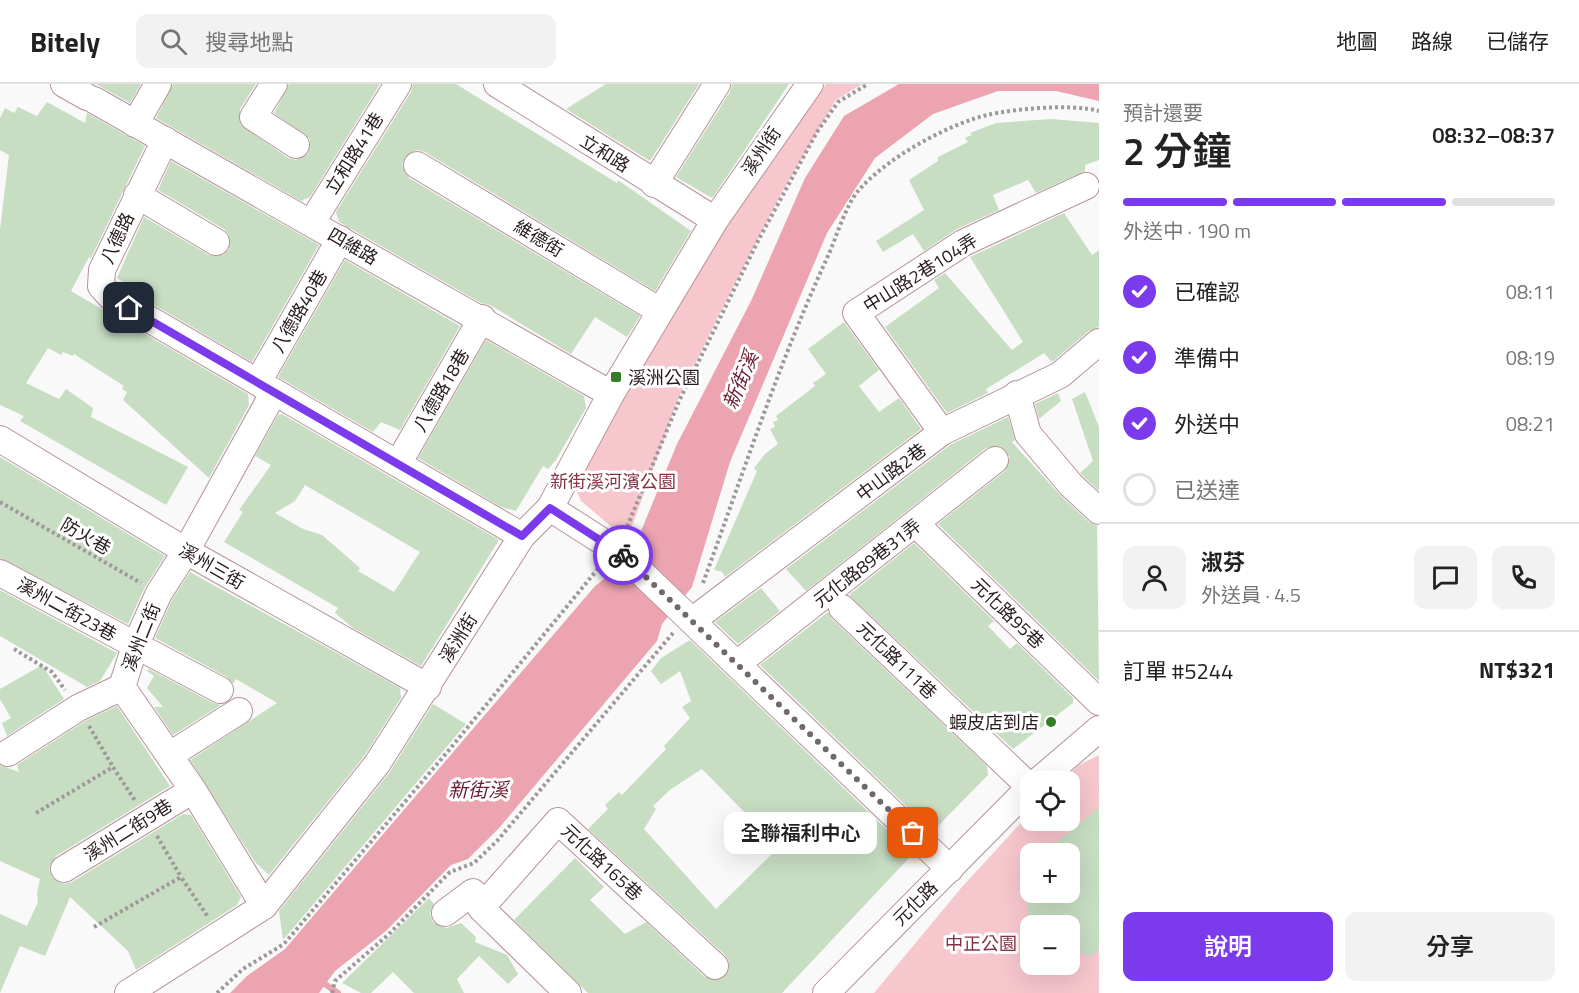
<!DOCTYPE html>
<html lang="zh-TW">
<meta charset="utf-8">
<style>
:root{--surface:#fff;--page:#f2f2f2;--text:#222;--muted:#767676;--line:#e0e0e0;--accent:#7c3aed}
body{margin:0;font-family:"Titillium Web","Noto Sans TC",sans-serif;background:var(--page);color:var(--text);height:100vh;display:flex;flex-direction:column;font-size:22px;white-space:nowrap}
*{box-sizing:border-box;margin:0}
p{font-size:20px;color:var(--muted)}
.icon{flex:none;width:33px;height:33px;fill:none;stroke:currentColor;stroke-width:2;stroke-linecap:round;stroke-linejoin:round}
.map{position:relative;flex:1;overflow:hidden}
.panel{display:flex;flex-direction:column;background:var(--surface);width:480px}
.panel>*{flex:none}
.buttons{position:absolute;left:1020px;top:687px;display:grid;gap:12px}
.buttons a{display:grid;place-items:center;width:60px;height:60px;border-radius:12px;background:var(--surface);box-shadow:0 6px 24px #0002;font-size:30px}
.pin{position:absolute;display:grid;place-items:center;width:51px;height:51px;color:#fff;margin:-26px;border-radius:12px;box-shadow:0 3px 9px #0006}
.courier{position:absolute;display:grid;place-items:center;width:60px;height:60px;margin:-30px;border:4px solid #7c3aed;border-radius:50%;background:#fff;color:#222;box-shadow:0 2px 8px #0007}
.bubble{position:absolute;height:42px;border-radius:12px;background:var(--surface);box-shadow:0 6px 24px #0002;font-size:20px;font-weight:600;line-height:42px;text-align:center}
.headline em{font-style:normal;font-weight:600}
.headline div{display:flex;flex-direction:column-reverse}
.headline{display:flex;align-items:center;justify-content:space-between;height:102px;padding:0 24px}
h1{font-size:39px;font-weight:600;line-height:45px}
.bar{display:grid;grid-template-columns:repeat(4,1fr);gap:9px 6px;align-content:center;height:72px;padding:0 24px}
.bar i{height:8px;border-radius:4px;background:var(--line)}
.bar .on{background:var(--accent)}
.bar p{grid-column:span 4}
.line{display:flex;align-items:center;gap:15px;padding:0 24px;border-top:2px solid var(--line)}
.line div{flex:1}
.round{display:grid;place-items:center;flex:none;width:63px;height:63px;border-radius:12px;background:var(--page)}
ol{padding:0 24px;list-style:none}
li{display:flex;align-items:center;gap:18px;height:66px}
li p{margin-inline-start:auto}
li .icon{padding:6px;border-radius:50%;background:var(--accent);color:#fff;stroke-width:4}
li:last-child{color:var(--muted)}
li i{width:33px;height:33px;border:3px solid var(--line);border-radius:50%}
.button{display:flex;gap:12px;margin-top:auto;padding:12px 24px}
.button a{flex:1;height:69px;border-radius:12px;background:var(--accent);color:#fff;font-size:24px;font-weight:600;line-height:69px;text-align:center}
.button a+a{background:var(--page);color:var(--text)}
header{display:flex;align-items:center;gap:36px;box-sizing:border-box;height:84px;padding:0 30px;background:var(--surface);border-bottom:2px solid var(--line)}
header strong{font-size:28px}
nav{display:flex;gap:33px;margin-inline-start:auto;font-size:21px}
.search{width:420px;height:54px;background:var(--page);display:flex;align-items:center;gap:15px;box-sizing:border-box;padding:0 21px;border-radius:12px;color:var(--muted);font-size:22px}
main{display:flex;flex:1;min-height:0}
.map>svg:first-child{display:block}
</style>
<header>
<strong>Bitely</strong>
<div class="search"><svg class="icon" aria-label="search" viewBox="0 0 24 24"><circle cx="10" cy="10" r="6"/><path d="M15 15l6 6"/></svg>搜尋地點</div>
<nav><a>地圖</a><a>路線</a><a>已儲存</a></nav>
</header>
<main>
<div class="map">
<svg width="1099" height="909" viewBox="0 0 1099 909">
<rect width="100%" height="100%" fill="#f9f9f9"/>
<g fill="#f7c7ce" fill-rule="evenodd">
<path d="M826 0H862L836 16 781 110 718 233 680 310 627 456 581 417 575 403 578 389 714 152Z"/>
<path d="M1099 671V909H874L962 803 1030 729V736H1070V698L1062 697 1079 681ZM1030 770H1070V808H1030ZM1030 842H1070V880H1030Z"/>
</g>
<path fill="#eba4b0" d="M899 0H1099V17L1056 7H998L933 30 875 74 827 149 730 378 692 503 662 540 657 557 499 744 468 775 451 781 386 847 335 887 319 909H230L247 892 285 865 595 502 609 491 641 447 677 360 751 217 805 94 844 32Z"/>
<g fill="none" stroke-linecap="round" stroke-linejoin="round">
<path stroke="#eba4b0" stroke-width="6" d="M319 896 338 909"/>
</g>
<g fill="#c7dec3" fill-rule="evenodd">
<path d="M96 0H141L130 19Z"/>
<path d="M173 0H256L240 25V40L288 74 296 76 308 70 310 55 274 29 289 0H380L310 113 301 117 156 34Z"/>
<path d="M413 0H456L617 99 618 96 691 147 655 207 425 68 417 66 405 73 402 81 409 94 640 232 627 253 595 233 571 270 490 221 481 219 339 138 336 128 411 8Z"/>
<path d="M606 0H699L650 77 566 25Z"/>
<path d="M732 0H789L713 113H710L676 93 730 8Z"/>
<path d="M47 18 85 39 87 29 145 62 91 174 89 173 71 207 248 310 249 321 209 394 123 316 127 308 122 305 124 302 74 270 73 272 63 268 61 271 48 264 26 299 59 315 66 305 93 324 91 333 188 383 166 421 20 337 24 332 0 321V146L9 71 0 66V34L5 24 14 29 18 23 37 32Z"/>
<path d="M1051 35 1099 39V76L1085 81V87L1036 109 1028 96 993 111 999 126 957 145 924 167 913 150 883 168 876 157 924 126 909 96 938 77V73L968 58 965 54 972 51 970 49 996 39Z"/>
<path d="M171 77 319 161 252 278 122 202 123 198 117 194 144 133 209 171H223L229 165V151L224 145 158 106Z"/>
<path d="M1064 129 1092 171 1099 166V243L1089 247 1052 278 1044 269 986 305 988 309 947 329 885 243 939 204 934 196 945 189 1012 266 1023 258 970 173Z"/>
<path d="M345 176 460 242 400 346 381 338 373 348 278 293Z"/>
<path d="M844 238 879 286 859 302 879 328 899 314 921 345 725 493 722 488 714 486 757 387 754 384 765 370 778 360 770 345 775 343 773 338 778 336 776 332 815 302 813 299 826 290 808 265Z"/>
<path d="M486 256 584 312 586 324 556 376 548 385 543 382 516 427 501 423 418 374Z"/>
<path d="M1085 308 1099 343V407L1080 389 1093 377 1072 315Z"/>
<path d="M1058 309 1061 317 1039 335 1035 320Z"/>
<path d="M282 330 499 456 421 582 353 544 335 529 338 524 224 458 243 428 239 426 271 381 255 372 278 331ZM305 401 420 468 394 508 358 487 360 484 322 451 303 445 275 429 295 417Z"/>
<path d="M1008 333 1015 356 1012 358 1061 412 1089 438 1097 442 1099 597 938 440 1005 387 1010 373 1000 362 986 364 806 507 786 485 950 361Z"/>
<path d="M0 373 165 472 145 503 128 540 0 474Z"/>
<path d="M914 459 994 537 988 542 1010 565 1017 559 1073 614V619L1013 665 849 511Z"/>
<path d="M190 488 400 604 401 614 365 671 269 791 255 778 190 676 277 619 236 595 233 600 227 593 155 554 172 516Z"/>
<path d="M761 504 780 527 738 560 715 538Z"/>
<path d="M0 506 117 569 100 597 87 603 0 552Z"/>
<path d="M828 528 832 535 987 682 988 691 935 745 929 744 760 581Z"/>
<path d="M690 556 909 767V774L782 909H588L514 836 575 774 604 803 590 816 625 850 646 838 705 893 719 896 729 886V878L725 871 588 745 608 725 605 721 619 708 622 711 666 665 664 662 690 634 682 623 691 617 680 587 661 600 651 587 661 574ZM702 685 755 739 758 737 782 760 716 825 644 745 656 725 653 722 671 705Z"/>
<path d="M42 581 64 615 7 652 2 639 11 634 0 615V605Z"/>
<path d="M149 585 213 619 221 621 173 651 154 623H163L147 604 154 592 147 587Z"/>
<path d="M433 620 466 640 283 856 279 827 389 689Z"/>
<path d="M117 622 170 702 56 772 49 785 52 793 64 800 72 798 183 730 191 731 241 813 237 821 136 886 128 867 70 813 45 872 20 862 0 909V830L27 842 38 818 37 809 40 795 0 777V681L19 688 17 681 85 637Z"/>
<path d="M1099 723V867L1089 872 1070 863V842H1029L1026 808H1070V770H1043Z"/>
<path d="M429 814 434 820 430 830 433 838 446 844 461 839 476 853 475 858 507 871 518 890 508 900 479 872 457 895 464 909H414L393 888 371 909H361L342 899Z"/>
</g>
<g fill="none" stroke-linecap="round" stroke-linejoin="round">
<g stroke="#b79297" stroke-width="28">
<g id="minor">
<path d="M64 0 87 13"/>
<path d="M274 0 253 33 296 61"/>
<path d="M497 0 715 136"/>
<path d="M94 16 611 310"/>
<path d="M135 40 158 0"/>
<path d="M165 56 102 186 101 202 111 213 522 452"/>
<path d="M417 81 660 227"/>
<path d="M654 100 717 0"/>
<path d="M137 111 216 158"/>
<path d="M312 138 398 0"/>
<path d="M258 298 340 155"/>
<path d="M1017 310 1028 350 1071 401 1099 427"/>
<path d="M942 348 856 229 963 159 1086 102"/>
<path d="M0 355 186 467 428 603"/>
<path d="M399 378 482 234"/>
<path d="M550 424 622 470 950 785"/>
<path d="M917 441 1099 618"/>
<path d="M0 489 220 606"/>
<path d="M842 524 1030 703"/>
<path d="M693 536 942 348 1060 291 1099 258"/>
<path d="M737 580 995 376"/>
<path d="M8 669 78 624 122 603"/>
<path d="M170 671 239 627"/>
<path d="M1037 698 1099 645"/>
<path d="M64 785 193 706"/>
<path d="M264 822 193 706 122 603 135 562 159 509 186 467 274 308"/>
<path d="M445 829 473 808 481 824"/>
<path d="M128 909 264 822 377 680 522 452 550 424 611 310 715 136 810 0"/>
<path d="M568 909 481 824 558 737 715 882"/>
<path d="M826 909 1030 703"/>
</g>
</g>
<g stroke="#9e989a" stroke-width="4" stroke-dasharray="3 3" stroke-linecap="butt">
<path d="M0 418 141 499"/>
<path d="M625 448 679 317 759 155 817 48 838 18 868 0"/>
<path d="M703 499C743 390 779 278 828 172 836 154 846 121 858 107 885 76 935 48 973 35 1001 25 1071 19 1099 27"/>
<path d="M14 565 52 588 65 606"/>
<path d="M89 642 113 683"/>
<path d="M36 729 113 683 136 718"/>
<path d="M157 752 181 793"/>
<path d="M94 843 181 793 208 833"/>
<path d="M217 909 243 885 284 860 449 666 601 481"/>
<path d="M332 909 335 897 389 850 450 788 474 779 497 757 673 549"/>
</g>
<use href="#minor" stroke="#fff" stroke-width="26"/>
</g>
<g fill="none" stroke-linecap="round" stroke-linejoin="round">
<path stroke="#71686a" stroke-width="6" stroke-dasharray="0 10.8" d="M623 471 913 749"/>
<path stroke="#7c3aed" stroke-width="8" d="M129 224 522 452 550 424 623 471"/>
</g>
<g fill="#327e27" stroke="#fff" stroke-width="2">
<rect x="610" y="287" width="12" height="12" rx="3"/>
<circle cx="1051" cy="638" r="6"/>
</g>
<g text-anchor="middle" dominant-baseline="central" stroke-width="6" stroke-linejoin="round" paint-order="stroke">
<g font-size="18" fill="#281a1d" stroke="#fff">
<text transform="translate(761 67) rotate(-56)">溪州街</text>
<text transform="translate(354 69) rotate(-58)">立和路41巷</text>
<text transform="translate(605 69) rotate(32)">立和路</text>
<text transform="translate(117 154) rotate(-65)">八德路</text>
<text transform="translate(539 154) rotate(31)">維德街</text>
<text transform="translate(353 162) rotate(30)">四維路</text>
<text transform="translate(920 189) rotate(-32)">中山路2巷104弄</text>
<text transform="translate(299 227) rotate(-60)">八德路40巷</text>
<text transform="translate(441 306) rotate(-60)">八德路18巷</text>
<text transform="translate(891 388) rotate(-37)">中山路2巷</text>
<text transform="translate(86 452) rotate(30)">防火巷</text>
<text transform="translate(867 479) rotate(-38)">元化路89巷31弄</text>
<text transform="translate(212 482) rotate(30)">溪州三街</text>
<text transform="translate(67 525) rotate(29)">溪州二街23巷</text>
<text transform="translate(1008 529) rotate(44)">元化路95巷</text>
<text transform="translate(141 553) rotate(-68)">溪州二街</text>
<text transform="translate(458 554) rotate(-58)">溪洲街</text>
<text transform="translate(897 576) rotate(44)">元化路111巷</text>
<text transform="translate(128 746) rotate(-32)">溪州二街9巷</text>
<text transform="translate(602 778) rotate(43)">元化路165巷</text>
<text transform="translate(915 819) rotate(-45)">元化路</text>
</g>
<g font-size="18" fill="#281a1d" stroke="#fff" text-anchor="start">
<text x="628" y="293">溪洲公園</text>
<text x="1039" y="638" text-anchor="end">蝦皮店到店</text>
</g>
<g font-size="18" fill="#853246" stroke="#fff">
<text x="613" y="397">新街溪河濱公園</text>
<text x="981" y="859">中正公園</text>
</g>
<g font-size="20" font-style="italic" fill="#6b1931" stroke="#fff">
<text transform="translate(740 296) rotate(-67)">新街溪</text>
<text x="478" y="705">新街溪</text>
</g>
</g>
</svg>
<div class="buttons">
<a><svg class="icon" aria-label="locate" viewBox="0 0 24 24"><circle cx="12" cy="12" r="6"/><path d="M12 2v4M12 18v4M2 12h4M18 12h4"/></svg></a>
<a>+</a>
<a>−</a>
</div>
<div class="pin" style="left:913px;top:749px;background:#ea580c"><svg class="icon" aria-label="bag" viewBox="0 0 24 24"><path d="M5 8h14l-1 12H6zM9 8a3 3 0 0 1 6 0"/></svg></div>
<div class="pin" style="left:129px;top:224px;background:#1f2937"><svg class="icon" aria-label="home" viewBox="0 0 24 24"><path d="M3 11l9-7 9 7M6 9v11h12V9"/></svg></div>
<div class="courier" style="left:623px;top:471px"><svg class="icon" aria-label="bike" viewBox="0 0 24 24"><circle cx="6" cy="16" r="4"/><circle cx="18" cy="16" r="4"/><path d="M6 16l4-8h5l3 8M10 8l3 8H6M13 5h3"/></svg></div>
<div class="bubble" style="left:724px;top:728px;width:153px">全聯福利中心</div>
</div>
<section class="panel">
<div class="headline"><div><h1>2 分鐘</h1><p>預計還要</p></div><em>08:32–08:37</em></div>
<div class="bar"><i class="on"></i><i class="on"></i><i class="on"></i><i></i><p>外送中 · 190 m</p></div>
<ol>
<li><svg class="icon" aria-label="check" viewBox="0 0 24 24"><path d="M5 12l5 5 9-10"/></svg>已確認<p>08:11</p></li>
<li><svg class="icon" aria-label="check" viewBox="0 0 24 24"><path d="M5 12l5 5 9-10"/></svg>準備中<p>08:19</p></li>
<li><svg class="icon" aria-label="check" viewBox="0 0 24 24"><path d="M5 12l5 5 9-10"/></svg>外送中<p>08:21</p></li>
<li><i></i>已送達</li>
</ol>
<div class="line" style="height:108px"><a class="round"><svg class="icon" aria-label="person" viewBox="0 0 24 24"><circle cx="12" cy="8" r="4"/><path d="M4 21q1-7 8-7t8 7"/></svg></a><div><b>淑芬</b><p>外送員 · 4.5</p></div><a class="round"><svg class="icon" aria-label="chat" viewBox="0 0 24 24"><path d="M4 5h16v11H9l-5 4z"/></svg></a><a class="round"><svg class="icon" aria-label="phone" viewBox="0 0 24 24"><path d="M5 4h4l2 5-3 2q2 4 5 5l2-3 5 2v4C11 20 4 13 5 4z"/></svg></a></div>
<div class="line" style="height:78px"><div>訂單 #5244</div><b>NT$321</b></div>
<div class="button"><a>說明</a><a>分享</a></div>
</section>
</main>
